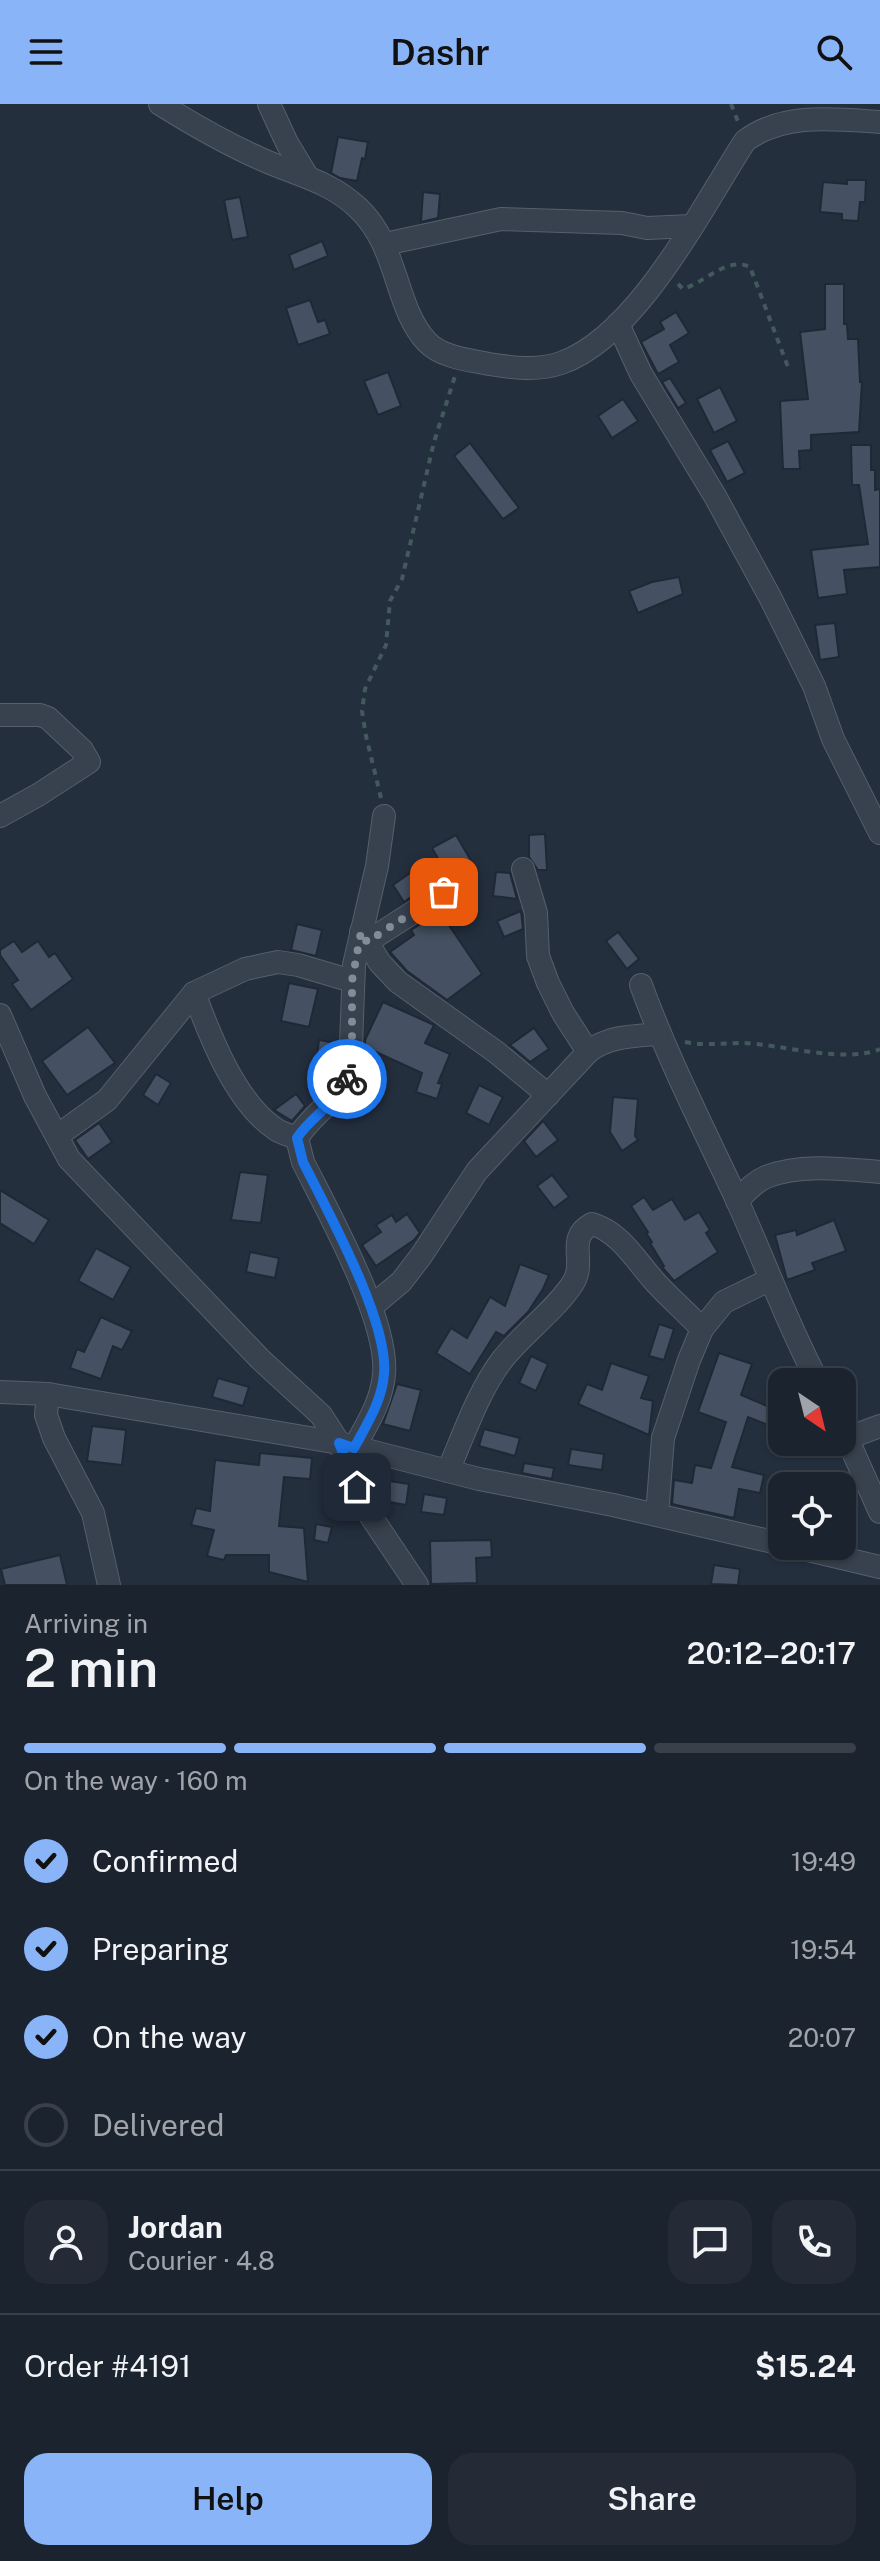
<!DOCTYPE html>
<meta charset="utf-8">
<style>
:root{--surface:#1b232e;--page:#242b36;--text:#f1f3f6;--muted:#a0a4aa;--line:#39404a;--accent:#8ab4f8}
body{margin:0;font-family:"Public Sans",sans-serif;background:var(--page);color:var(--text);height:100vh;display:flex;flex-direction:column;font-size:30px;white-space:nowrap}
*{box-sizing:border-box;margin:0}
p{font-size:26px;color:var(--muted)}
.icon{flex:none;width:44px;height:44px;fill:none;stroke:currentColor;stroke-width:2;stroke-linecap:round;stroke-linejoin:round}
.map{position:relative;height:1481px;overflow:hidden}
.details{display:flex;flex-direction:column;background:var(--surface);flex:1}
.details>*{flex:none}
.needle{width:52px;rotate:145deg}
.fabs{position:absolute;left:768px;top:1264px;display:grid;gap:16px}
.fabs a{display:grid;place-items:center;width:88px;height:88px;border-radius:16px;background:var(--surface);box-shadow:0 2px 6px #0004,0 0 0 2px var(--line);font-size:40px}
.pin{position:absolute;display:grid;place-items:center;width:68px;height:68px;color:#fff;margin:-34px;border-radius:16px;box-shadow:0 4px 12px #0006}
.courier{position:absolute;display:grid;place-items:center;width:80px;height:80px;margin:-40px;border:6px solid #1a73e8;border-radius:50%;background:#fff;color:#222;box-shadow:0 2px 10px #0007}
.headline em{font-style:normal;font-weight:600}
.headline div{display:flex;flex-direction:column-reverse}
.headline{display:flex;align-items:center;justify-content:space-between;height:136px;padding:0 24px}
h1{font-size:52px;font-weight:600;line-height:60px}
.bar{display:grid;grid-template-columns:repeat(4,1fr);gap:12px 8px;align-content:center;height:96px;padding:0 24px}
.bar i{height:10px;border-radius:6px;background:var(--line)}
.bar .selected{background:var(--accent)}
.bar p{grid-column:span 4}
.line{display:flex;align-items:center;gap:20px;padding:0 24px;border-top:2px solid var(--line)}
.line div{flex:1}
.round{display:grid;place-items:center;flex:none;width:84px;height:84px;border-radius:24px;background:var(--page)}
ol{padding:0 24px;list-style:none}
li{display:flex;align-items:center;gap:24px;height:88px}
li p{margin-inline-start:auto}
li .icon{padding:8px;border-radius:50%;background:var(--accent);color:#111;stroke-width:4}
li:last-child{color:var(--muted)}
li i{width:44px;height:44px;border:4px solid var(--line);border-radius:50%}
.primary-button{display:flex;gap:16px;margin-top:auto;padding:16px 24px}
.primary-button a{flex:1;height:92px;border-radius:24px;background:var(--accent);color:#111;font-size:32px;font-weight:600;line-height:92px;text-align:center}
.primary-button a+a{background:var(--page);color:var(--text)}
header{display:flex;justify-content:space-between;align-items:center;height:104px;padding:0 24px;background:var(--accent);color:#111;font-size:36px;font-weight:600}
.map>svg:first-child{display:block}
</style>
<header><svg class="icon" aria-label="menu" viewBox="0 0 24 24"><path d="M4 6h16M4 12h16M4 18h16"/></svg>Dashr<svg class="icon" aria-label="search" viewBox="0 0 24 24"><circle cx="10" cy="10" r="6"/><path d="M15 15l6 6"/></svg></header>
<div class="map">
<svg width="880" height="1481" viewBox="0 0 880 1481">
<rect width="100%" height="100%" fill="#242f3e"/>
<g fill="#455162" stroke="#1f2835" stroke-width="2">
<path d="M338 33 368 38 365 55 362 54 357 77 340 74 331 69Z"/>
<path d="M847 76H866L865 98H860L858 117 842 116V110L820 108 823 78 847 80Z"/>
<path d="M423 88 440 90 438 114 421 118Z"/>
<path d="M240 93 248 133 232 136 224 96Z"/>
<path d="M322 137 328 152 294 166 289 151Z"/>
<path d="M825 180H844V220H847L848 235H858L860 278H862L859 328 811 331V346L799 347 800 365H783L780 297 808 295 800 228 825 225Z"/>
<path d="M310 196 318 218 325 216 330 230 298 241 286 204Z"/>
<path d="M676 208 689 229 670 241 679 258 658 270 641 238 664 225 660 218Z"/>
<path d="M388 268 401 302 378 311 364 277Z"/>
<path d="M670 274 686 299 678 304 662 278Z"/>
<path d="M720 283 737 317 714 329 697 295Z"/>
<path d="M623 295 638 317 612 334 598 312Z"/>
<path d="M728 337 745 369 727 378 710 346Z"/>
<path d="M470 339 519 404 503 415 454 352Z"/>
<path d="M851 341H871V366H875V386L880 385V463L844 466 847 490 818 494 811 446 868 440 859 381H852Z"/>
<path d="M679 473 683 490 638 509 629 487 652 478Z"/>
<path d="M835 519 839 553 820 556 815 521Z"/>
<path d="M545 730 547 766H538L529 753V731Z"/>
<path d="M456 731 473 760 447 770 432 744Z"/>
<path d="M413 767 424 784 404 798 393 781Z"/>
<path d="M496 768 510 769 517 795 493 792Z"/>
<path d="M521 807 523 825 504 833 497 817Z"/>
<path d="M440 808 482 870 447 896 407 867 390 848 414 831 411 826Z"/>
<path d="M297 820 322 826 316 852 291 846Z"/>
<path d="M618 828 639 855 627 865 606 837Z"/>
<path d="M14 837 22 848 38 837 49 853 55 849 73 875 31 906 12 880 18 876 0 851V846Z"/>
<path d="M289 879 318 885 309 923 281 917Z"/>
<path d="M383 898 434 921 425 939 450 950 438 979 442 980 437 995 416 988 422 969 365 943V936Z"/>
<path d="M88 923 115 959 67 991 42 957Z"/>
<path d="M534 924 549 945 530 958 510 941Z"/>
<path d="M319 936 336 939 333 962 316 960Z"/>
<path d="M156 970 171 979 158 1001 143 991Z"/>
<path d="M479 981 503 993 489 1021 466 1009Z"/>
<path d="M296 990 305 1002 292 1017 274 1006Z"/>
<path d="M613 993 638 995 635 1032 638 1036 622 1047 610 1028Z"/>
<path d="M543 1017 558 1036 536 1053 524 1037Z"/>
<path d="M99 1019 112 1038 88 1055 75 1036Z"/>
<path d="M240 1068 268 1071 261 1119 231 1116Z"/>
<path d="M552 1071 569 1093 554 1104 537 1082Z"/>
<path d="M0 1086 49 1116 34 1140 0 1119Z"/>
<path d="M644 1093 653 1106 672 1095 685 1116 699 1108 710 1126 706 1129 718 1148 674 1177 662 1163 664 1162 650 1139 652 1138 646 1129 648 1128 631 1102Z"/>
<path d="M407 1110 420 1129 414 1136 376 1162 362 1141 381 1128 376 1121 392 1111 396 1118Z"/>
<path d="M834 1116 846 1147 812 1159 815 1166 787 1176 775 1131 796 1126 797 1131Z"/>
<path d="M96 1144 131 1163 113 1196 78 1177Z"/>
<path d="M250 1148 279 1154 275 1174 246 1168Z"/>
<path d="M520 1160 549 1171 543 1185 528 1208 504 1232 496 1228 470 1270 436 1249 451 1224 467 1234 490 1193 505 1202Z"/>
<path d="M101 1213 132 1227 122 1246 113 1242 101 1275 70 1264 77 1245 84 1248Z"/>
<path d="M659 1220 674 1225 664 1256 649 1252Z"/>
<path d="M719 1249 752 1260 741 1291 774 1305 768 1321 748 1313 732 1363 764 1371 760 1389 739 1385 734 1414 672 1400 674 1376 692 1379 695 1361 711 1364 726 1318 698 1308Z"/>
<path d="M531 1252 548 1260 536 1287 519 1279Z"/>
<path d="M611 1259 649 1272 641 1294 653 1297 649 1331 578 1300 587 1280 602 1286Z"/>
<path d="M218 1274 249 1283 243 1302 212 1293Z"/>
<path d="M397 1280 421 1286 410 1327 383 1320Z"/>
<path d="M92 1322 126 1326 122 1361 87 1357Z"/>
<path d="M484 1325 520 1334 515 1352 479 1342Z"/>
<path d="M571 1345 604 1350 602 1366 568 1361Z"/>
<path d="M260 1349 312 1354 310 1375 284 1373 279 1422 304 1424 308 1478 269 1468V1451H226L224 1456 207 1452 214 1426 191 1421 196 1404 210 1407 215 1356 259 1361Z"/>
<path d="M524 1359 554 1364 552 1375 522 1369Z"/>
<path d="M376 1375 409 1380 406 1401 378 1396 374 1388Z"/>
<path d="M424 1390 447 1394 444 1411 421 1408Z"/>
<path d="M316 1420 332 1423 328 1439 314 1436Z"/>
<path d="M491 1436 492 1453 476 1454 477 1479 431 1480 430 1437Z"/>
<path d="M60 1451 67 1481H5L1 1465Z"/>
<path d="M714 1461 740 1465 738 1481 711 1480Z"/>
</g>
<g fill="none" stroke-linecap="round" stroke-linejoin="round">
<g stroke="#565f6c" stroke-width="24">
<g id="minor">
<path d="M160 0C192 20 227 40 261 55 296 71 330 77 358 104 399 142 394 203 427 238 441 253 469 256 489 260 513 264 538 267 561 259 638 232 702 103 745 37 783 8 835 15 880 18"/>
<path d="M269 0 287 39 307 72"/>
<path d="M385 140 501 115 622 119 647 124 691 122"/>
<path d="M618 220 641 270 715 392 771 495 814 582 833 635 880 729"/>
<path d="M0 611H40L48 614 82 646 89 658 38 691 0 712"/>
<path d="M523 765 536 809 538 852 548 879 563 909 588 948"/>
<path d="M361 828 380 859 398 878 496 948 548 991"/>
<path d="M367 838 460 778"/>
<path d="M641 881C668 955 703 1023 736 1094 764 1155 786 1218 818 1278"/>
<path d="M194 889C210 932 235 997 274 1024 280 1029 289 1031 297 1034"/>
<path d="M0 911 35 992 69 1055 260 1255 321 1311 339 1339 366 1405 417 1481"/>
<path d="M57 1032 107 996 194 889 245 865 278 858 298 861 352 877"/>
<path d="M737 1097C746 1088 754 1078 766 1073 800 1059 845 1065 880 1068"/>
<path d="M371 1203 401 1178 421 1152 477 1067 588 948C608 932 634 932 659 930"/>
<path d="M0 1288 48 1290 339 1339 479 1375 613 1401 782 1440"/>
<path d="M48 1290 46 1311 54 1334 93 1409 109 1481"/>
<path d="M842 1323 880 1408"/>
<path d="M848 1334 880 1322"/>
<path d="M354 1344C367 1320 382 1297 384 1270 389 1217 328 1108 303 1058L297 1034C313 1009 339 996 350 967L354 861 377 762 384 712"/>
<path d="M448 1367C464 1330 478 1288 502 1256 523 1229 555 1207 573 1179 587 1157 565 1134 592 1120 621 1128 638 1160 657 1180 672 1196 688 1210 702 1225"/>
<path d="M657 1411 663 1334 689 1256 702 1225 724 1198 769 1176"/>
<path d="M791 1442 880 1463"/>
</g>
</g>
<g stroke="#44595c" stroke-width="4" stroke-dasharray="6 6" stroke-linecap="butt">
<path d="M731 0 739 20"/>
<path d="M678 180 683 185C704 179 727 152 750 163L788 263"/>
<path d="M381 694 366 632 362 607 365 585 386 541 390 497 402 475 434 338 455 272"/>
<path d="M685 938C705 942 722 939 742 939 780 940 845 960 880 945"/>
</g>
<use href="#minor" stroke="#38414e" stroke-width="22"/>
</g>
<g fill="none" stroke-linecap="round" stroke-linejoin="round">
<path stroke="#828b98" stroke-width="8" stroke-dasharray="0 14.4" d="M347 975 352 941V877L361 828 367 838 444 788"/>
<path stroke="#1a73e8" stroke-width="10" d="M347 975C338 999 311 1012 297 1034L303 1058C328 1108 389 1218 384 1270 382 1297 367 1320 354 1344L339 1339 357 1383"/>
</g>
</svg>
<div class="fabs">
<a><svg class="needle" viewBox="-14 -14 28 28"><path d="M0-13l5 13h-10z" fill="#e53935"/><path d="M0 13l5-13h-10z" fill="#a0a4aa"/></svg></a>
<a><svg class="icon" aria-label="locate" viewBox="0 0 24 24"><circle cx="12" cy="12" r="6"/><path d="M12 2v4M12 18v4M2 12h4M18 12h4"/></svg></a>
</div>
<div class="pin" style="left:444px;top:788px;background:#ea580c"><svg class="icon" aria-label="bag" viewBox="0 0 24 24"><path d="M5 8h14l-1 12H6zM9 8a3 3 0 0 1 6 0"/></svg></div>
<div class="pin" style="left:357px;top:1383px;background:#1f2937"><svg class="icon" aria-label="home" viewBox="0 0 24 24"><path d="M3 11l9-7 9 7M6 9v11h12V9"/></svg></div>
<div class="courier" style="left:347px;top:975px"><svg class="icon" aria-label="bike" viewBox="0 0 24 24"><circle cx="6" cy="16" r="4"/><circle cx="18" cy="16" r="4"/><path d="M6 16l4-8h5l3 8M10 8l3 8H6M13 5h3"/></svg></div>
</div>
<section class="details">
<div class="headline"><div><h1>2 min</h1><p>Arriving in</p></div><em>20:12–20:17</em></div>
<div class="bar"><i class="selected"></i><i class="selected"></i><i class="selected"></i><i></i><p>On the way · 160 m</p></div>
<ol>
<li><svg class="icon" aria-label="check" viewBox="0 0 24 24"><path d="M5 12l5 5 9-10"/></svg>Confirmed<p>19:49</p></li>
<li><svg class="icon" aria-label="check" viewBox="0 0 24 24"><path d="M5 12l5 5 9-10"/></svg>Preparing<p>19:54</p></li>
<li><svg class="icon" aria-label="check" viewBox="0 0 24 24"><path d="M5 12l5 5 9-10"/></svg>On the way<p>20:07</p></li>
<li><i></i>Delivered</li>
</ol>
<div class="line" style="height:144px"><a class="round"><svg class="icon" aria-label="person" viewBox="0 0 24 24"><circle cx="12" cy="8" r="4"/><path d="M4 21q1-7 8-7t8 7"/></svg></a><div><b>Jordan</b><p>Courier · 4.8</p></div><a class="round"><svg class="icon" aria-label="chat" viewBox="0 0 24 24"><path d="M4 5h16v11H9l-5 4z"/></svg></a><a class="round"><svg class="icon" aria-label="phone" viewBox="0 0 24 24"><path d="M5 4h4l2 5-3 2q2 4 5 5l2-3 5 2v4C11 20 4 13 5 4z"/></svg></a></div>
<div class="line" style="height:104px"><div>Order #4191</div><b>$15.24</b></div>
<div class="primary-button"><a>Help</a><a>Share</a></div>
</section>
